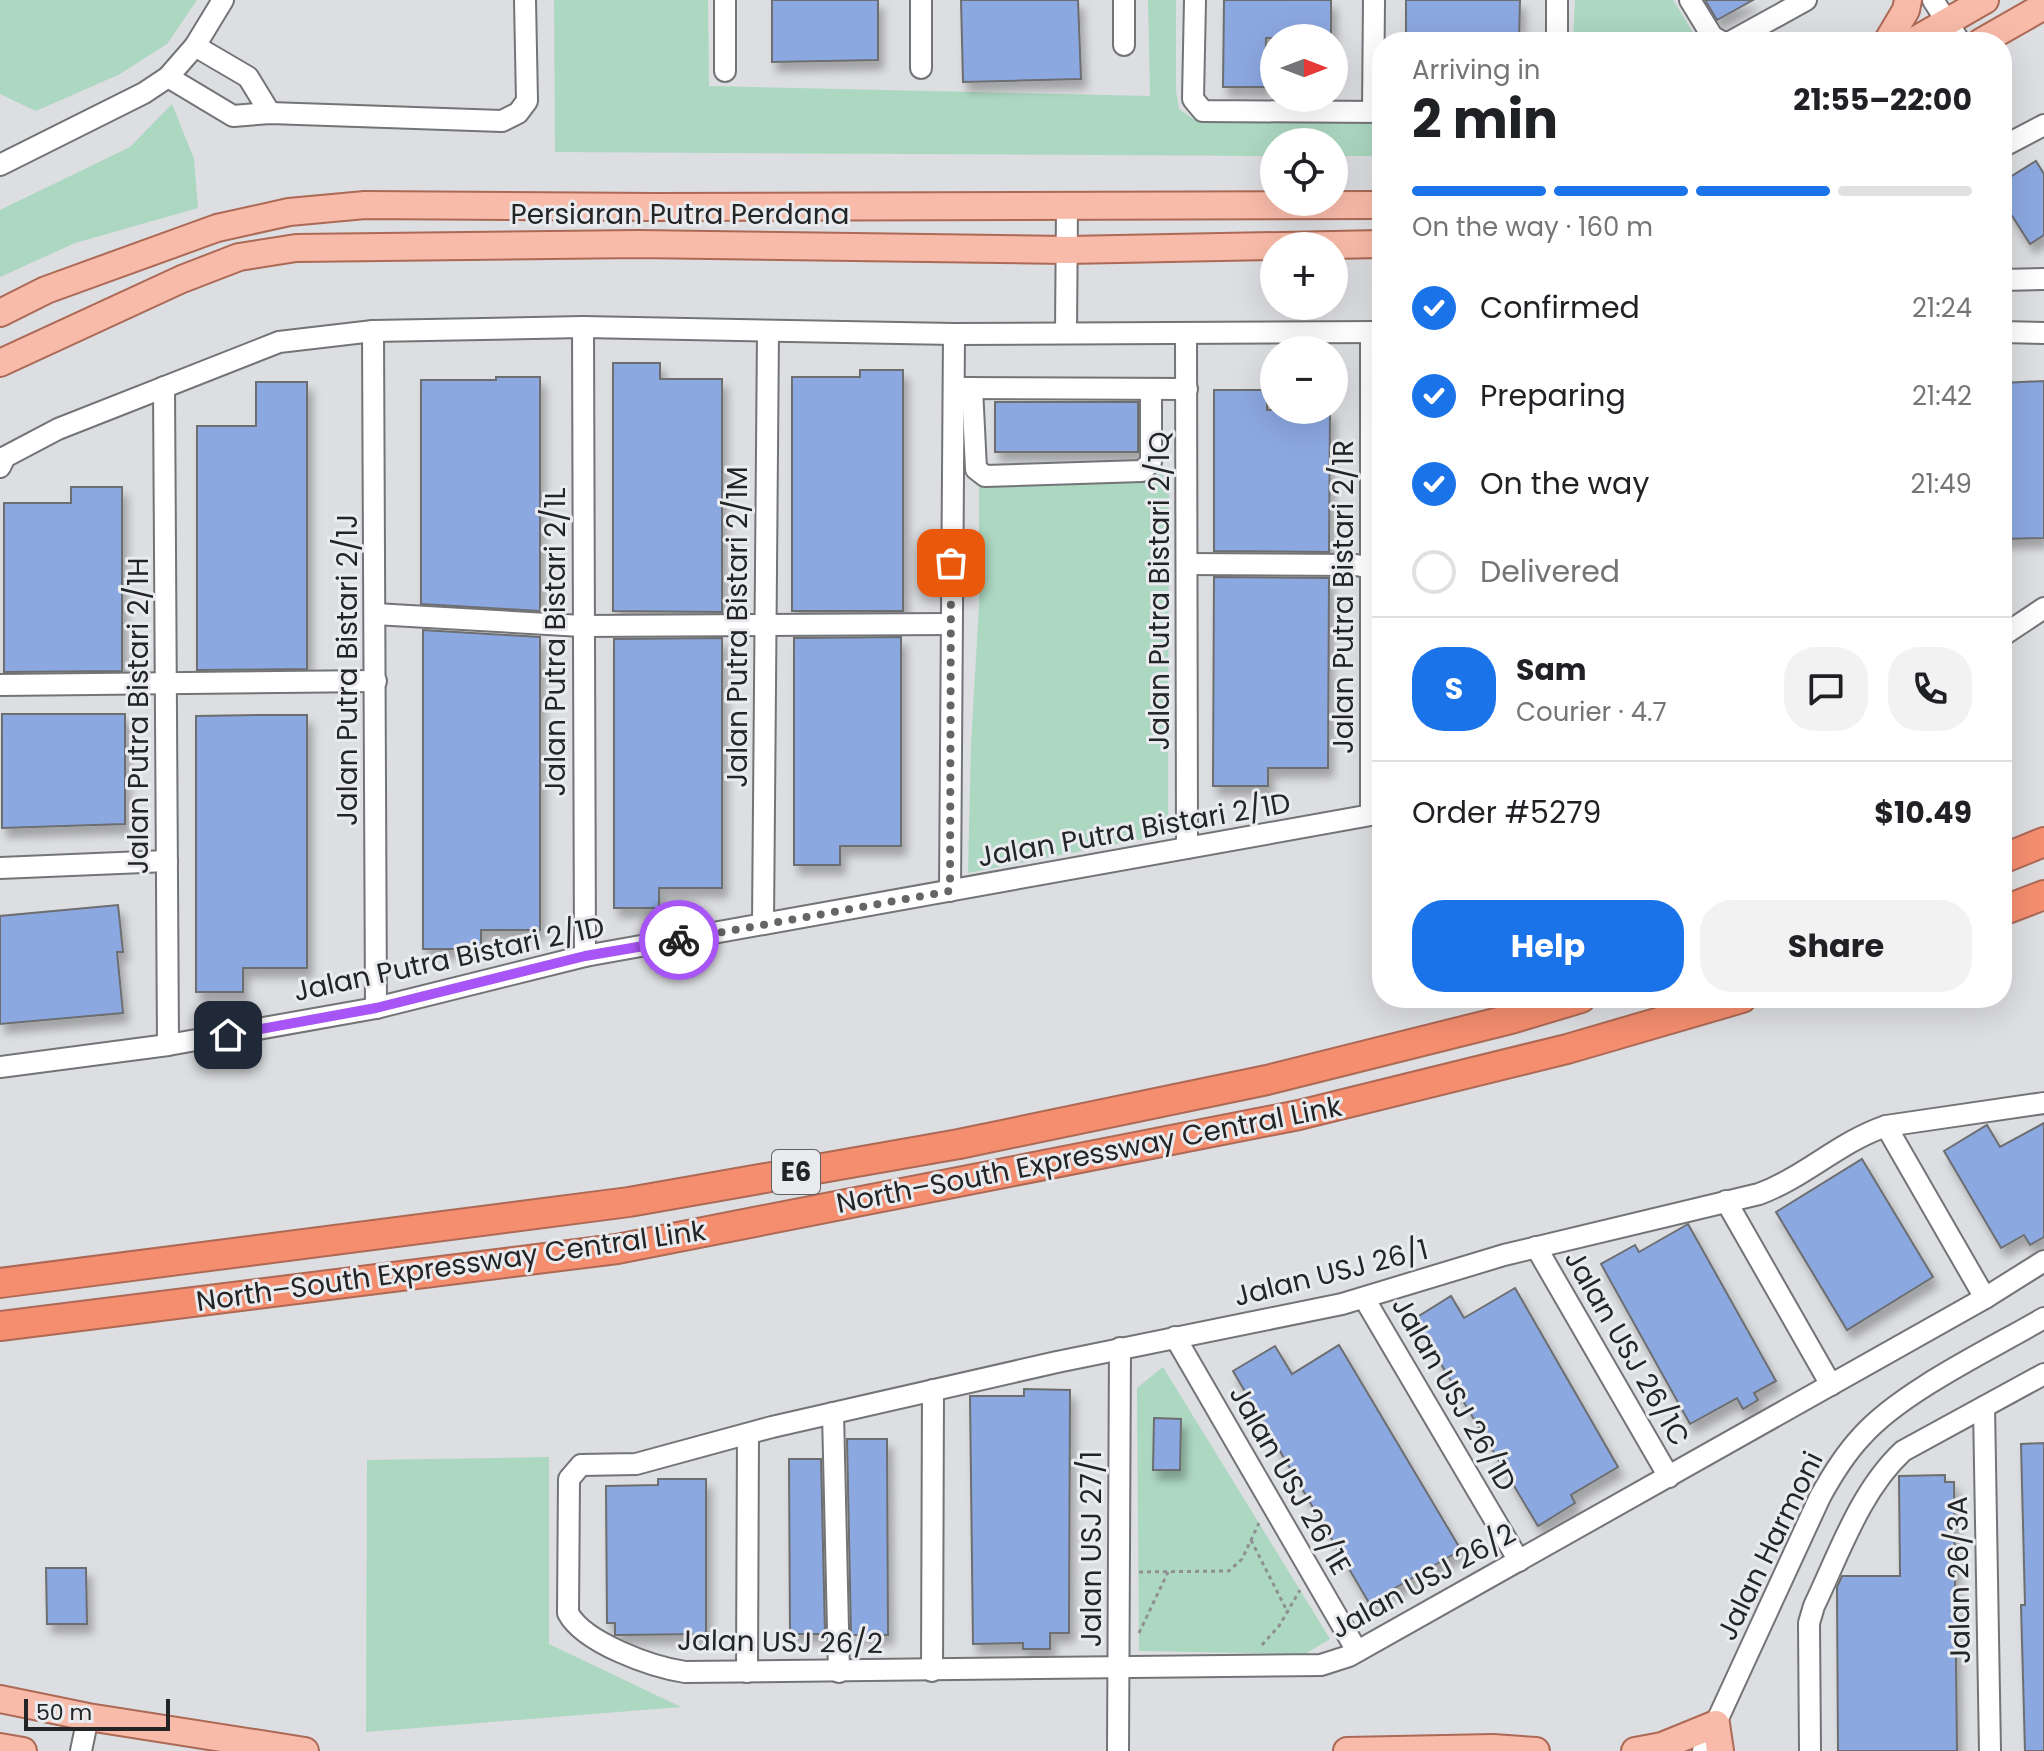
<!DOCTYPE html>
<meta charset="utf-8">
<style>
:root{--surface:#fff;--page:#f2f2f2;--text:#202124;--muted:#757577;--line:#e0e0e0;--accent:#1a73e8}
body{margin:0;font-family:Poppins,sans-serif;background:var(--page);color:var(--text);height:100vh;display:flex;flex-direction:column;font-size:30px;white-space:nowrap}
*{box-sizing:border-box;margin:0}
p{font-size:26px;color:var(--muted)}
.icon{flex:none;width:44px;height:44px;fill:none;stroke:currentColor;stroke-width:2;stroke-linecap:round;stroke-linejoin:round}
.map{position:relative;flex:1;overflow:hidden}
.side{position:absolute;left:1372px;top:32px;width:640px;height:976px;display:flex;flex-direction:column;background:var(--surface);border-radius:32px;box-shadow:0 8px 32px #0002}
.side>*{flex:none}
.needle{width:52px;rotate:90deg}
.controls{position:absolute;left:1260px;top:24px;display:grid;gap:16px}
.controls a{display:grid;place-items:center;width:88px;height:88px;border-radius:50%;background:var(--surface);box-shadow:0 8px 32px #0002;font-size:40px}
.scale{position:absolute;left:24px;bottom:20px;width:146px;box-sizing:border-box;padding-left:8px;border:4px solid #232425;border-top:0;font-size:22px;line-height:28px;white-space:nowrap;color:#232425;-webkit-text-stroke:6px #eaebef;paint-order:stroke}
.pin{position:absolute;display:grid;place-items:center;width:68px;height:68px;color:#fff;margin:-34px;border-radius:16px;box-shadow:0 4px 12px #0006}
.courier{position:absolute;display:grid;place-items:center;width:80px;height:80px;margin:-40px;border:6px solid #a855f7;border-radius:50%;background:#fff;color:#222;box-shadow:0 2px 10px #0007}
.headline em{font-style:normal;font-weight:700}
.headline div{display:flex;flex-direction:column-reverse}
.headline{display:flex;align-items:center;justify-content:space-between;height:136px;padding:0 40px}
h1{font-size:52px;font-weight:700;line-height:60px}
.bar{display:grid;grid-template-columns:repeat(4,1fr);gap:12px 8px;align-content:center;height:96px;padding:0 40px}
.bar i{height:10px;border-radius:6px;background:var(--line)}
.bar .current{background:var(--accent)}
.bar p{grid-column:span 4}
.line{display:flex;align-items:center;gap:20px;padding:0 40px;border-top:2px solid var(--line)}
.line div{flex:1}
.round{display:grid;place-items:center;flex:none;width:84px;height:84px;border-radius:32px;background:var(--page)}
ol{padding:0 40px;list-style:none}
li{display:flex;align-items:center;gap:24px;height:88px}
li p{margin-inline-start:auto}
li .icon{padding:8px;border-radius:50%;background:var(--accent);color:#fff;stroke-width:4}
li:last-child{color:var(--muted)}
li i{width:44px;height:44px;border:4px solid var(--line);border-radius:50%}
.primary-button{display:flex;gap:16px;margin-top:auto;padding:16px 40px}
.primary-button a{flex:1;height:92px;border-radius:32px;background:var(--accent);color:#fff;font-size:32px;font-weight:700;line-height:92px;text-align:center}
.primary-button a+a{background:var(--page);color:var(--text)}
.map>svg:first-child{display:block}
</style>
<div class="map">
<svg width="2044" height="1751" viewBox="0 0 2044 1751">
<defs>
<filter id="shadow"><feDropShadow dx="5" dy="9" stdDeviation="4" flood-color="#0004"/></filter>
</defs>
<rect width="100%" height="100%" fill="#dddee1"/>
<g fill="#acd7c0">
<path d="M0 0H197L167 44 120 74 36 111 0 94Z"/>
<path d="M554 0H708L709 86 1150 96 1148 0H1176V91L1179 109 1198 122 1382 123V156H1334V142H1274V156L555 152Z"/>
<path d="M1575 0H1673L1699 42H1573Z"/>
<path d="M172 104 194 159 198 208 75 243 0 277V210L130 147Z"/>
<path d="M979 470 1169 474 1168 834 968 873 971 745 979 605Z"/>
<path d="M1163 1367 1330 1639 1305 1654 1139 1651 1137 1388Z"/>
<path d="M549 1457V1644L681 1707 366 1732 367 1460Z"/>
</g>
<g fill="#8ca8e1" stroke="#6c6e70" stroke-width="2" filter="url(#shadow)">
<path d="M772 0H878V60L772 62Z"/>
<path d="M961 0H1078L1081 79 963 82Z"/>
<path d="M1224 0H1331V38H1266L1265 87H1223Z"/>
<path d="M1406 0H1520L1519 42H1406Z"/>
<path d="M1705 0H1753L1717 20Z"/>
<path d="M2036 161 2044 174V235L2030 244 2002 200V182Z"/>
<path d="M613 363H660V379H722V612L613 611Z"/>
<path d="M860 370H903V611H792V377H860Z"/>
<path d="M496 377H540V611L421 604V380H496Z"/>
<path d="M2044 381V538L2002 539V383Z"/>
<path d="M256 382H307V669L197 670V426H256Z"/>
<path d="M1214 390H1267V410H1330L1329 552 1214 551Z"/>
<rect x="995" y="402" width="143" height="50"/>
<path d="M71 487H122V671L4 672V503H71Z"/>
<path d="M1214 577 1329 578 1328 768H1268V786H1213Z"/>
<path d="M423 630 540 637V930H481V949H423Z"/>
<path d="M901 637V846H840V865H794V638Z"/>
<path d="M722 638V888H659V908H614V639Z"/>
<path d="M2 714H125V824L2 828Z"/>
<path d="M258 715H307V968H243V992H196V716Z"/>
<path d="M118 905 123 952H117L123 1013 0 1024V916Z"/>
<path d="M2044 1123V1237L2030 1245 2024 1235 2001 1248 1944 1151 1987 1125 2000 1147Z"/>
<path d="M1862 1159 1933 1277 1847 1330 1776 1212Z"/>
<path d="M1688 1224 1776 1381 1754 1393 1758 1400 1743 1409 1737 1398 1690 1424 1601 1264 1635 1245 1639 1252Z"/>
<path d="M1515 1288 1618 1467 1571 1495 1575 1503 1538 1526 1414 1319 1451 1296 1464 1318Z"/>
<path d="M1339 1345 1461 1550 1369 1603 1233 1371 1275 1346 1292 1374Z"/>
<path d="M1024 1389 1070 1390 1069 1633H1050V1649H1023V1643L973 1644 970 1396H1024Z"/>
<path d="M1154 1418 1181 1419 1180 1470H1153Z"/>
<path d="M847 1439H887L888 1635H851Z"/>
<path d="M2044 1443V1751H2025L2021 1605H2025L2021 1444Z"/>
<path d="M789 1459H821L825 1634H790Z"/>
<path d="M1945 1475V1482H1954L1957 1751H1838L1837 1587 1842 1576H1900L1899 1476Z"/>
<path d="M658 1479H706V1634L615 1635V1623H607L606 1486 658 1485Z"/>
<path d="M46 1568H86L87 1624H47Z"/>
</g>
<g fill="none" stroke-linecap="round" stroke-linejoin="round">
<g stroke="#737477" stroke-width="24">
<g id="minor">
<path d="M725 0V71"/>
<path d="M921 0V68"/>
<path d="M1124 0V45"/>
<path d="M1195 0 1193 99 1203 111 1382 112"/>
<path d="M1690 0 1712 36 1722 42"/>
<path d="M1933 0 1960 42"/>
<path d="M1557 42V0"/>
<path d="M1730 42 1806 0"/>
<path d="M195 46 248 77 270 113"/>
<path d="M168 77 233 116 270 113 502 121 518 113 527 101 525 0"/>
<path d="M1373 111 1374 0"/>
<path d="M2002 147 2044 125"/>
<path d="M0 165 144 93 168 77 195 46 223 0"/>
<path d="M2002 280 2044 279"/>
<path d="M583 327 585 956"/>
<path d="M373 331 376 1008"/>
<path d="M2002 332 2044 333"/>
<path d="M1066 333 1067 206"/>
<path d="M1186 334 1187 848"/>
<path d="M164 387 168 1045"/>
<path d="M959 388 1187 389"/>
<path d="M972 388 976 469 985 476 1142 471 1151 462V389"/>
<path d="M0 467 5 457 58 429 279 342 373 331 583 327 954 334 1382 332"/>
<path d="M1187 564 1356 565 1382 570"/>
<path d="M375 614 582 626 951 624"/>
<path d="M2002 636 2044 608"/>
<path d="M0 685 376 681"/>
<path d="M1371 815V332"/>
<path d="M0 868 167 861"/>
<path d="M950 891 954 334"/>
<path d="M763 924 768 331"/>
<path d="M0 1067 168 1045 376 1008 585 956 1382 813"/>
<path d="M2044 1103 1886 1126C1839 1142 1805 1177 1759 1194L1504 1255 1342 1304 1057 1362 772 1427 636 1464 581 1465 569 1479 568 1613C584 1643 652 1667 685 1672L1321 1665 1349 1656 1985 1298 2044 1261"/>
<path d="M1886 1126 1985 1298"/>
<path d="M1726 1201 1831 1385"/>
<path d="M1536 1247 1669 1477"/>
<path d="M1364 1298 1519 1561"/>
<path d="M1175 1337 1357 1651"/>
<path d="M1984 1407 1990 1751"/>
<path d="M833 1413 839 1672"/>
<path d="M932 1671 933 1390"/>
<path d="M747 1672 748 1434"/>
<path d="M81 1751 88 1717"/>
<path d="M1118 1751 1120 1348"/>
<path d="M1703 1751 1820 1497C1832 1475 1845 1454 1862 1436 1902 1391 1991 1349 2044 1318"/>
<path d="M1810 1751 1809 1623 1814 1606C1839 1554 1860 1491 1903 1451L2044 1374"/>
</g>
</g>
<g stroke="#ac6955" stroke-width="30">
<g id="major">
<path d="M1887 42 1906 10 1908 0"/>
<path d="M1912 42 1985 0"/>
<path d="M1981 42 2044 6"/>
<path d="M0 313 46 290 217 228 289 212 365 205 655 207 1382 205"/>
<path d="M0 363 182 279 239 257 296 248 638 244 1067 250 1382 244"/>
<path d="M0 1699 88 1717 305 1751"/>
<path d="M0 1747 23 1751"/>
<path d="M1347 1751 1493 1748 1536 1751"/>
<path d="M1635 1751 1662 1746 1716 1724 1720 1751"/>
</g>
</g>
<g stroke="#ac6955" stroke-width="32">
<g id="highway">
<path d="M2002 859 2044 842"/>
<path d="M2002 911 2044 895"/>
<path d="M0 1283 629 1202 959 1144 1267 1080 1511 1019 1581 998"/>
<path d="M0 1326 617 1249 1299 1115 1567 1049 1742 998"/>
</g>
</g>
<g stroke="#8f9092" stroke-width="3" stroke-dasharray="4 4" stroke-linecap="butt">
<path d="M1251 1540 1288 1613"/>
<path d="M1139 1572 1229 1571 1242 1559 1259 1523"/>
<path d="M1139 1633 1168 1572"/>
<path d="M1262 1645 1279 1626 1300 1590"/>
</g>
<use href="#minor" stroke="#fff" stroke-width="20"/>
<use href="#major" stroke="#f9bba9" stroke-width="26"/>
<use href="#highway" stroke="#f58e6f" stroke-width="28"/>
</g>
<g fill="none" stroke-linecap="round" stroke-linejoin="round">
<path stroke="#646567" stroke-width="8" stroke-dasharray="0 14.4" d="M679 940 950 891 951 563"/>
<path stroke="#a855f7" stroke-width="10" d="M228 1035 376 1008 585 956 679 940"/>
</g>
<g text-anchor="middle" dominant-baseline="central" stroke-width="6" stroke-linejoin="round" paint-order="stroke">
<rect fill="#eaebef" stroke="#5f6062" stroke-width="2" x="772" y="1150" width="48" height="44" rx="6"/>
<g font-size="26" font-weight="bold" fill="#232425">
<text x="796" y="1172">E6</text>
</g>
<g font-size="28" fill="#232425" stroke="#eaebef">
<text x="680" y="214">Persiaran Putra Perdana</text>
<text transform="translate(1159 591) rotate(-90)">Jalan Putra Bistari 2/1Q</text>
<text transform="translate(1343 597) rotate(-90)">Jalan Putra Bistari 2/1R</text>
<text transform="translate(737 627) rotate(-90)">Jalan Putra Bistari 2/1M</text>
<text transform="translate(555 642) rotate(-90)">Jalan Putra Bistari 2/1L</text>
<text transform="translate(347 670) rotate(-90)">Jalan Putra Bistari 2/1J</text>
<text transform="translate(138 716) rotate(-90)">Jalan Putra Bistari 2/1H</text>
<text transform="translate(1134 830) rotate(-10)">Jalan Putra Bistari 2/1D</text>
<text transform="translate(449 959) rotate(-12)">Jalan Putra Bistari 2/1D</text>
<text transform="translate(1089 1155) rotate(-11)">North–South Expressway Central Link</text>
<text transform="translate(451 1266) rotate(-8)">North–South Expressway Central Link</text>
<text transform="translate(1331 1273) rotate(-14)">Jalan USJ 26/1</text>
<text transform="translate(1627 1348) rotate(60)">Jalan USJ 26/1C</text>
<text transform="translate(1454 1394) rotate(60)">Jalan USJ 26/1D</text>
<text transform="translate(1290 1480) rotate(60)">Jalan USJ 26/1E</text>
<text transform="translate(1770 1546) rotate(-64)">Jalan Harmoni</text>
<text transform="translate(1091 1549) rotate(-90)">Jalan USJ 27/1</text>
<text transform="translate(1959 1580) rotate(-91)">Jalan 26/3A</text>
<text transform="translate(1423 1581) rotate(-29)">Jalan USJ 26/2</text>
<text transform="translate(780 1642) rotate(1)">Jalan USJ 26/2</text>
</g>
</g>
</svg>
<div class="controls">
<a><svg class="needle" viewBox="-14 -14 28 28"><path d="M0-13l5 13h-10z" fill="#e53935"/><path d="M0 13l5-13h-10z" fill="#757577"/></svg></a>
<a><svg class="icon" aria-label="locate" viewBox="0 0 24 24"><circle cx="12" cy="12" r="6"/><path d="M12 2v4M12 18v4M2 12h4M18 12h4"/></svg></a>
<a>+</a>
<a>−</a>
</div>
<div class="scale">50 m</div>
<div class="pin" style="left:951px;top:563px;background:#ea580c"><svg class="icon" aria-label="bag" viewBox="0 0 24 24"><path d="M5 8h14l-1 12H6zM9 8a3 3 0 0 1 6 0"/></svg></div>
<div class="pin" style="left:228px;top:1035px;background:#1f2937"><svg class="icon" aria-label="home" viewBox="0 0 24 24"><path d="M3 11l9-7 9 7M6 9v11h12V9"/></svg></div>
<div class="courier" style="left:679px;top:940px"><svg class="icon" aria-label="bike" viewBox="0 0 24 24"><circle cx="6" cy="16" r="4"/><circle cx="18" cy="16" r="4"/><path d="M6 16l4-8h5l3 8M10 8l3 8H6M13 5h3"/></svg></div>
<section class="side">
<div class="headline"><div><h1>2 min</h1><p>Arriving in</p></div><em>21:55–22:00</em></div>
<div class="bar"><i class="current"></i><i class="current"></i><i class="current"></i><i></i><p>On the way · 160 m</p></div>
<ol>
<li><svg class="icon" aria-label="check" viewBox="0 0 24 24"><path d="M5 12l5 5 9-10"/></svg>Confirmed<p>21:24</p></li>
<li><svg class="icon" aria-label="check" viewBox="0 0 24 24"><path d="M5 12l5 5 9-10"/></svg>Preparing<p>21:42</p></li>
<li><svg class="icon" aria-label="check" viewBox="0 0 24 24"><path d="M5 12l5 5 9-10"/></svg>On the way<p>21:49</p></li>
<li><i></i>Delivered</li>
</ol>
<div class="line" style="height:144px"><b class="round" style="background:var(--accent);color:#fff">S</b><div><b>Sam</b><p>Courier · 4.7</p></div><a class="round"><svg class="icon" aria-label="chat" viewBox="0 0 24 24"><path d="M4 5h16v11H9l-5 4z"/></svg></a><a class="round"><svg class="icon" aria-label="phone" viewBox="0 0 24 24"><path d="M5 4h4l2 5-3 2q2 4 5 5l2-3 5 2v4C11 20 4 13 5 4z"/></svg></a></div>
<div class="line" style="height:104px"><div>Order #5279</div><b>$10.49</b></div>
<div class="primary-button"><a>Help</a><a>Share</a></div>
</section>
</div>
